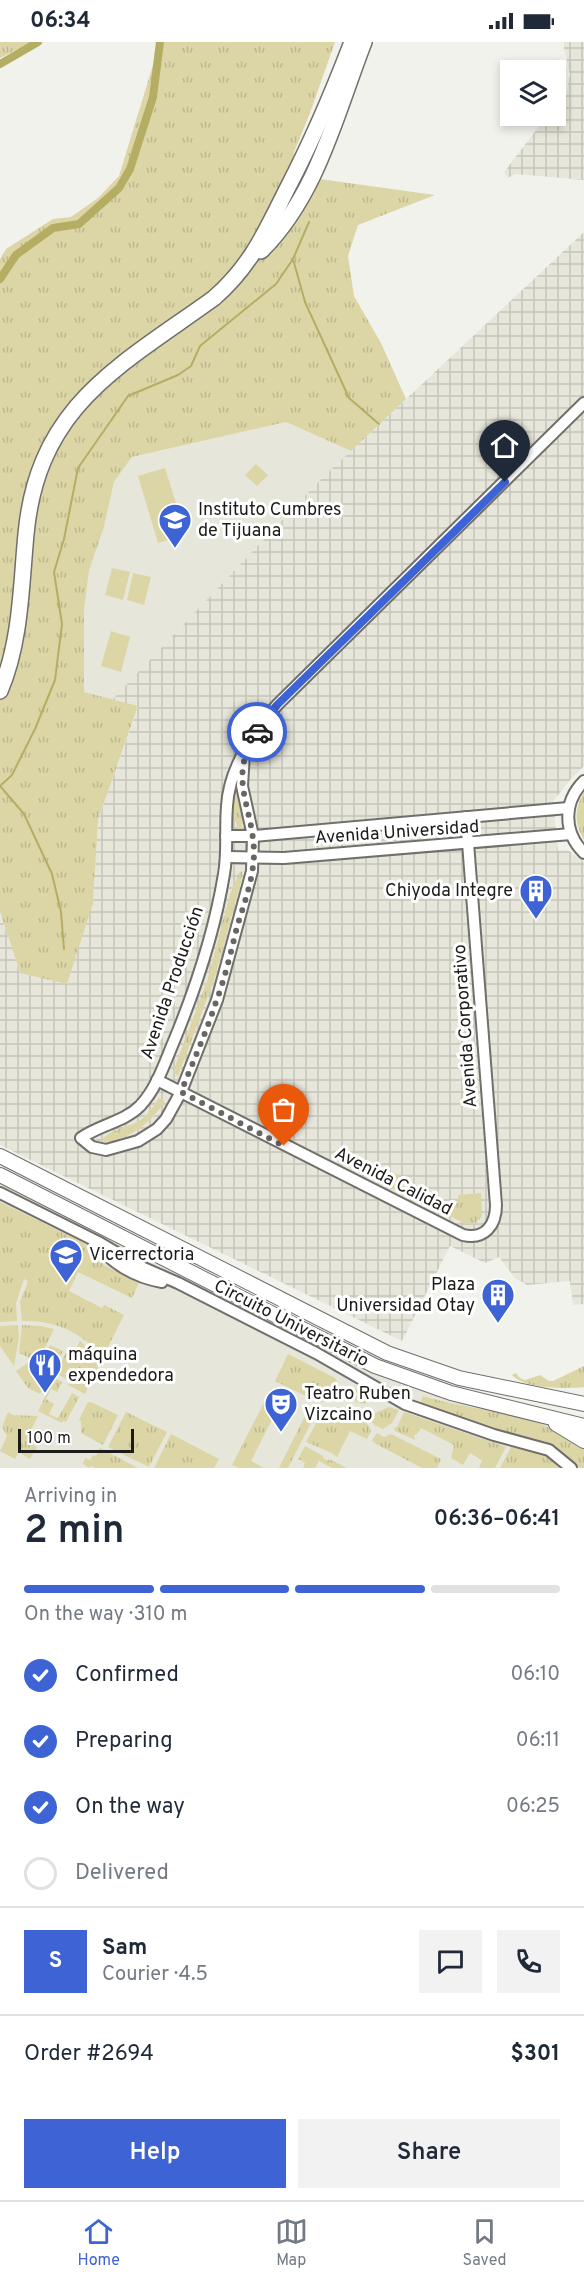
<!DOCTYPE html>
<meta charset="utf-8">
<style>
:root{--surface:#fff;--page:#f2f2f3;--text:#1f2937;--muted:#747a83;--line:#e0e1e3;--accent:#3d63d5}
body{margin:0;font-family:Overpass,sans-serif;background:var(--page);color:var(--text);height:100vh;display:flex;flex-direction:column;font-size:22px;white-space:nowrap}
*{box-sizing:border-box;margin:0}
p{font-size:20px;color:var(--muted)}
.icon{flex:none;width:33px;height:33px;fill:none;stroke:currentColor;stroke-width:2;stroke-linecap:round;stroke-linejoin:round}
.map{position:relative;height:1426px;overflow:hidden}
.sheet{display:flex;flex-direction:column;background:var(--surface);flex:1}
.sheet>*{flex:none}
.tools{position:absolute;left:500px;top:18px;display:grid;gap:12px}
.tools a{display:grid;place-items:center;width:66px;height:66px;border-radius:0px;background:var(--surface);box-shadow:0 3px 9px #0003;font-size:30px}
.scale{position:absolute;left:18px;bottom:15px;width:116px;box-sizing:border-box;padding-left:6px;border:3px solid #1b1b19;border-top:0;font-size:16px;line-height:21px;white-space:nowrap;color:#1b1b19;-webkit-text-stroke:4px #fff;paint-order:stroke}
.pin{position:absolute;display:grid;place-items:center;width:51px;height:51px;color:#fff;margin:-62px -26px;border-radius:50% 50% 50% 0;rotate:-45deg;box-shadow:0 0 6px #0007}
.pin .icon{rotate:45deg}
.courier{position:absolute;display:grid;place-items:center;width:60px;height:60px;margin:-30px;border:4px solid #3d63d5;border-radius:50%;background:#fff;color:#222;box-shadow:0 2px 8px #0007}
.overview em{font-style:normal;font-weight:600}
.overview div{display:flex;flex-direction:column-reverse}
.overview{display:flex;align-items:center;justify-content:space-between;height:102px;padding:0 24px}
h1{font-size:39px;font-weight:600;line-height:45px}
.bar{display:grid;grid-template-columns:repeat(4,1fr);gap:9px 6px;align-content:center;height:72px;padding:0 24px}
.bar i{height:8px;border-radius:4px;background:var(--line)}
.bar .active{background:var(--accent)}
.bar p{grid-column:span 4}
.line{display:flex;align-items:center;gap:15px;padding:0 24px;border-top:2px solid var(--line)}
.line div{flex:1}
.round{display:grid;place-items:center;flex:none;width:63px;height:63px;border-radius:0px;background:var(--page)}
ol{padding:0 24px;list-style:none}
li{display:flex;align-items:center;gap:18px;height:66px}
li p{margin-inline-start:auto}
li .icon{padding:6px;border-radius:50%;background:var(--accent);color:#fff;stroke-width:4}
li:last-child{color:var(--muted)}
li i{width:33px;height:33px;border:3px solid var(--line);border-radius:50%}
.primary-button{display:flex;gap:12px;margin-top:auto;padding:12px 24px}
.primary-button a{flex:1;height:69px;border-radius:0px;background:var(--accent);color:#fff;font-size:24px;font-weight:600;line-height:69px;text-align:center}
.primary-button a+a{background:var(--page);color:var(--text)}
.status{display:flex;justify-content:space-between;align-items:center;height:42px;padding:0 30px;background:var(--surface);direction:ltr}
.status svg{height:16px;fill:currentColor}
.tab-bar{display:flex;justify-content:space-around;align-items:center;height:84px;border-top:2px solid var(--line);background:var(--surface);font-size:16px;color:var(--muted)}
.tab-bar a{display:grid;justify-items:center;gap:3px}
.tab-bar .active{color:var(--accent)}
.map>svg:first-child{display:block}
</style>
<div class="status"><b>06:34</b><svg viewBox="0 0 49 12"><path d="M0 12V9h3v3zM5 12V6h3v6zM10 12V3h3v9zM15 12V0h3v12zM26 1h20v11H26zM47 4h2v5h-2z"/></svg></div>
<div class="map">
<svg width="584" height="1426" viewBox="0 0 584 1426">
<defs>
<pattern id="industrial-grid" width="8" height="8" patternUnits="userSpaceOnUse" patternTransform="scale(1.5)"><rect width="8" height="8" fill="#e7e6da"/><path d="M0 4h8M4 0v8" fill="none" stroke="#c6c5ba"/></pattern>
<pattern id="grass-tufts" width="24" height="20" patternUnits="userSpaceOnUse" patternTransform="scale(1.5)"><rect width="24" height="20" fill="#dcd6a6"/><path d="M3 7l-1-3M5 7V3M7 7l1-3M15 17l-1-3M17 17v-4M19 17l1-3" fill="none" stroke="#bcb78e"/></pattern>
</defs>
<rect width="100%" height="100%" fill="#f2f2ed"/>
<g fill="#e7e6da">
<path d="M286 380 351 409 322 436 112 658 84 650V568L89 529 104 485 114 440 132 415Z"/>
<path d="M0 1141 347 1317 584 1390V1426H0Z"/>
</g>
<g fill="url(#industrial-grid)">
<path d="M564 0H584V138L515 132 508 136 504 130 547 74H555V67L565 60 570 32 564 7Z"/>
<path d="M584 190V724L571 737 553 759 558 809 568 808 584 820V1262L573 1263 570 1239 527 1243 515 1236 499 1215 485 1221 450 1204 402 1299 0 1103V869L20 931 93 861 98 778 138 665 112 658 322 436Z"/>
</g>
<g fill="url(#grass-tufts)">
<path d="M0 0H32L0 16Z"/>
<path d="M160 0H335L310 71 294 110 291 133 435 153 358 183 348 214 354 254 381 301 406 357 351 409 286 380 132 415 114 440 104 485 89 529 84 568V650L138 664 98 778 93 861 67 942 20 931 0 869V217L6 207 53 177 71 175 98 156 119 134Z"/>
<path d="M235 746C243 759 245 777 240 792L232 770Z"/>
<path d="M584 750V798C574 782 574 766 584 750Z"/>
<path d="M240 829 242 830V836L214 938 178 1034 173 1030 208 936 230 852Z"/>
<path d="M159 1056 165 1059C152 1080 127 1100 101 1100 106 1088 128 1086 139 1079 148 1073 153 1065 159 1056Z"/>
<path d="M398 1132 399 1141 441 1163 458 1161V1153L481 1151 482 1174 475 1182H466L383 1142 382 1133Z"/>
<path d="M0 1160 84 1201 104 1223 139 1241 132 1256 78 1230 69 1249 102 1266 104 1263 124 1273 103 1315C81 1290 55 1278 22 1279L20 1260 28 1239 24 1237 16 1261 17 1279 0 1280Z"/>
<path d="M18 1283 19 1295 14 1324 0 1304V1284Z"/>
<path d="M22 1283 41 1284 54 1287 38 1320 19 1311Z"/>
<path d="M80 1299 101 1319 85 1352 68 1343 70 1339 55 1331 66 1311 74 1312Z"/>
<path d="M50 1303 63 1309 51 1330 43 1326 45 1324 40 1321Z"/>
<path d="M288 1312 335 1336 340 1345 342 1360H318L275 1339Z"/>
<path d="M29 1320 38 1324 37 1328 49 1334 40 1352 28 1346 16 1329Z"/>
<path d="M584 1324V1345C567 1347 524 1347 512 1333L516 1331 520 1336 525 1338 540 1333 549 1339H553Z"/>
<path d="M55 1336 62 1340 57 1350 51 1347 46 1357 54 1362 49 1372 58 1376 72 1351 79 1355 66 1380 63 1379 62 1381 38 1369Z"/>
<path d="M355 1346 372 1355 365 1362 356 1360 353 1354Z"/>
<path d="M271 1347 284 1354 251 1419 264 1426H239L232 1423Z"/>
<path d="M423 1354C462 1366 504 1368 543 1383 557 1389 570 1397 584 1405V1426H580L550 1403 494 1389 420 1362Z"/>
<path d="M88 1360H91L118 1373 103 1403 81 1391V1379L79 1378Z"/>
<path d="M336 1365C348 1365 368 1377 371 1389L367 1397 350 1389 337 1415 332 1411 306 1400 322 1370Z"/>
<path d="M389 1365 399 1368 392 1381 383 1387 374 1383 368 1374Z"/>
<path d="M309 1366 314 1370V1375L288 1426H279Z"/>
<path d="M8 1370 13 1373 38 1374 28 1394 34 1397 28 1409 32 1402 37 1405 30 1417 19 1410 15 1417 0 1409 7 1394 2 1385Z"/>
<path d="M126 1370 167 1390 149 1425 108 1405Z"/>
<path d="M404 1370 506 1405 495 1426H479L482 1418 470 1411 463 1423 451 1416 454 1403 421 1386 417 1392 414 1393 415 1398 395 1389 394 1386 397 1385Z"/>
<path d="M377 1391 384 1395 391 1392 441 1417 437 1426H422L376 1402 372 1398Z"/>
<path d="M171 1392 219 1417 214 1426H154Z"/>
<path d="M305 1404 323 1414V1416L328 1419 329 1417 347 1426H332L319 1419 315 1426H303L305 1421 298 1417Z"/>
<path d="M511 1405 548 1414 564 1426H500Z"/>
<path d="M100 1406 138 1426H95L91 1424 89 1426 83 1422 85 1416 90 1418 93 1413 96 1414Z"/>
</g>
<g fill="#dcd6a6">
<path d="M256 422 268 433 257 444 245 433Z"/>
<path d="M165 426 186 493 158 501 138 434Z"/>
<path d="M112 526 130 530 123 558 105 553Z"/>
<path d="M133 531 151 535 144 563 127 558Z"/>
<path d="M111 589 130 595 121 630 101 624Z"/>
</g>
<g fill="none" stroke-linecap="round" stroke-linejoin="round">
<g stroke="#b6ad65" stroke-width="2">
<path d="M293 217 305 260 349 356 379 382"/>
<path d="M0 744 12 733 35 687 55 638 62 582 54 530 64 497 78 426 128 354 178 333 191 324 200 304 276 242 293 217 309 180"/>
<path d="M0 744 24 772 52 832 61 870 64 907"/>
</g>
<g stroke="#b6ad65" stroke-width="8">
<path d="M0 22 38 0"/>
<path d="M0 237 16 213 53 186 79 182 119 146 130 127 153 55 160 0"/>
</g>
<g stroke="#706f6c" stroke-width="14">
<g id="minor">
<path d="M244 712 242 744 253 794 252 829 217 958 181 1050 166 1077 157 1087 138 1099 106 1108 92 1105 81 1096C99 1083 124 1080 140 1064 157 1046 165 1020 174 999 195 948 215 887 224 832 228 810 225 787 227 764 229 726 253 691 277 663L584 361"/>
<path d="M584 739C563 760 563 790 584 811"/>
<path d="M226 794H253L568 766"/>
<path d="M226 815 284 816 571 792"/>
<path d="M157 1038 463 1193C485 1198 496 1183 496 1163L466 775"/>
<path d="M0 1151 100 1201 139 1224 178 1241 316 1311 405 1362 494 1393 549 1408 571 1426"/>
<path d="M94 1201C113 1221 133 1235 162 1240"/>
</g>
</g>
<g stroke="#706f6c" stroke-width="16">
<g id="major">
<path d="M0 1114 387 1311 459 1336 584 1362"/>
<path d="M0 1133 375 1324 451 1351 584 1384"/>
<path d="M556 1382 584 1399"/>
</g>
</g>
<g stroke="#706f6c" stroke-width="18">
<g id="highway">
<path d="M261 209C317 154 336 72 364 0"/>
<path d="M0 649C21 600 21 544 26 492 38 363 120 324 214 256 251 224 266 189 287 147 312 99 333 50 352 0"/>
</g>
</g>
<use href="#minor" stroke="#fff" stroke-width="10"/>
<use href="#major" stroke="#fff" stroke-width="14"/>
<use href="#highway" stroke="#fff" stroke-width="15"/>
</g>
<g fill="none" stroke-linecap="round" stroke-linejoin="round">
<path stroke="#666663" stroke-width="6" stroke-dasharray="0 10.8" d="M257 690C226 737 254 764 254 813 253 838 244 862 237 885 231 910 225 936 216 960 206 991 193 1020 181 1050L284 1104"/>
<path stroke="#3d63d5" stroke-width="8" d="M257 690 277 663 505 440"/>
</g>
<defs>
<g id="school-pin" transform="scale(1.725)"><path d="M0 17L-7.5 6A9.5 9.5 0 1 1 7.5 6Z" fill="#3d63d5" stroke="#fff"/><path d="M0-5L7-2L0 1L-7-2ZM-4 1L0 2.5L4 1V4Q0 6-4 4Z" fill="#fff"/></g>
<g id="building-pin" transform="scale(1.725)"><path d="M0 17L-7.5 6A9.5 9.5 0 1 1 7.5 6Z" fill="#3d63d5" stroke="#fff"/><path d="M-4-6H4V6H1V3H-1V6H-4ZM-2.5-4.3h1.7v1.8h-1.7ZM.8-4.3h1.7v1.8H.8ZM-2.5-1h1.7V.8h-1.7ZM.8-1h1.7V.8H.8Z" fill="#fff"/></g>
<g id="restaurant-pin" transform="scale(1.725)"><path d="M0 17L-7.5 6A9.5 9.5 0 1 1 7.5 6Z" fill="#3d63d5" stroke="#fff"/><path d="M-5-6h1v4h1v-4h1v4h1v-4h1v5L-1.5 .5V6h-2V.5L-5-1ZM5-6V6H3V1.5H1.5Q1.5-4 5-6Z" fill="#fff"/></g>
<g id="theatre-pin" transform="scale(1.725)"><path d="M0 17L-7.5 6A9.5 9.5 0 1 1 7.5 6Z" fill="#3d63d5" stroke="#fff"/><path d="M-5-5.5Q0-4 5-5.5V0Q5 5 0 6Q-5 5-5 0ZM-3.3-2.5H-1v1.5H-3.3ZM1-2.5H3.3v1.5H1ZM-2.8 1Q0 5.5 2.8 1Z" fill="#fff"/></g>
</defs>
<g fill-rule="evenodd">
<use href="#school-pin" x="175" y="478"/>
<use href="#building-pin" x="536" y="849"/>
<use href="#school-pin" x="66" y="1213"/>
<use href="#building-pin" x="498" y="1253"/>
<use href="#restaurant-pin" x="45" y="1323"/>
<use href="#theatre-pin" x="281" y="1362"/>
</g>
<g text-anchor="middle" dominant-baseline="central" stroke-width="6" stroke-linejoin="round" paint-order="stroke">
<g font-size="18" fill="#1b1b19" stroke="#fff" text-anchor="start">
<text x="198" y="468">Instituto Cumbres<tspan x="198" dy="21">de Tijuana</tspan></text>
<text x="513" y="849" text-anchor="end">Chiyoda Integre</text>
<text x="89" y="1213">Vicerrectoria</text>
<text x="475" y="1243" text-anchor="end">Plaza<tspan x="475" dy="21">Universidad Otay</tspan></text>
<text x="68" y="1313">máquina<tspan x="68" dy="21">expendedora</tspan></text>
<text x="304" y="1352">Teatro Ruben<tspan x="304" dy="21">Vizcaino</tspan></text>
</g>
<g font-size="18" fill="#1b1b19" stroke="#fff">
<text transform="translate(397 791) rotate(-4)">Avenida Universidad</text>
<text transform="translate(173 941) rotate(-71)">Avenida Producción</text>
<text transform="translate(466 984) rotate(-94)">Avenida Corporativo</text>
<text transform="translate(393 1140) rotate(27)">Avenida Calidad</text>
<text transform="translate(291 1282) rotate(27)">Circuito Universitario</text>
</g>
</g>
</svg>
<div class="tools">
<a><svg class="icon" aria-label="layers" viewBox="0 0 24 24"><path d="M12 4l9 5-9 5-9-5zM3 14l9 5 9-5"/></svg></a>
</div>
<div class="scale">100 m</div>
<div class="pin" style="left:284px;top:1104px;background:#ea580c"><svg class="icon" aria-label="bag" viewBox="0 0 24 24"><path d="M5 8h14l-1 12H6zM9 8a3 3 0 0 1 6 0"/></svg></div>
<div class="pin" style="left:505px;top:440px;background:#1f2937"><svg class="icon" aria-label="home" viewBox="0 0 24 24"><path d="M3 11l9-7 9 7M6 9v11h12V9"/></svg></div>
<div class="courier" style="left:257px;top:690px"><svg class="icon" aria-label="car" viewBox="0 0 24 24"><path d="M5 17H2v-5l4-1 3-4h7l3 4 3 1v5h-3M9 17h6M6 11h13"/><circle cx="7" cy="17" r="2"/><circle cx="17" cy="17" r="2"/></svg></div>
</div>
<section class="sheet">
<div class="overview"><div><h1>2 min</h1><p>Arriving in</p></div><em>06:36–06:41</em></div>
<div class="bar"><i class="active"></i><i class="active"></i><i class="active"></i><i></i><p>On the way · 310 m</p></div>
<ol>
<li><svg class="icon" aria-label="check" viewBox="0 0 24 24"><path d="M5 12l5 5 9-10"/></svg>Confirmed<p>06:10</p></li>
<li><svg class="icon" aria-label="check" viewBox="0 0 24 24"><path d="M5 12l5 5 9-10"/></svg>Preparing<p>06:11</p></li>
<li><svg class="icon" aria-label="check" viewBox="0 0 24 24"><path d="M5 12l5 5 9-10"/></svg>On the way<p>06:25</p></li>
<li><i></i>Delivered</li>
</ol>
<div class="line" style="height:108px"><b class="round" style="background:var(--accent);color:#fff">S</b><div><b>Sam</b><p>Courier · 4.5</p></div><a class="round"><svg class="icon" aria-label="chat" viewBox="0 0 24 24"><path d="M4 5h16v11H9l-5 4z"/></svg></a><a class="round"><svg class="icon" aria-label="phone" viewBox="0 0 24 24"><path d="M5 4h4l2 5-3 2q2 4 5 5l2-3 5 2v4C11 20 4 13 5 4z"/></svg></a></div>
<div class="line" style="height:78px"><div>Order #2694</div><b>$301</b></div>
<div class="primary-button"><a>Help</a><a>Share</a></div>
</section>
<nav class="tab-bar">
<a class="active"><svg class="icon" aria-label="home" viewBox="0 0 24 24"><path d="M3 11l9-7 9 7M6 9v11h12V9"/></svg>Home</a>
<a><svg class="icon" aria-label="map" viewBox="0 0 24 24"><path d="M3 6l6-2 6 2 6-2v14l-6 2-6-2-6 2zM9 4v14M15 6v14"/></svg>Map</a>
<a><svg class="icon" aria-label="saved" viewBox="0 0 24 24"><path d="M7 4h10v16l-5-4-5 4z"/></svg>Saved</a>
</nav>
